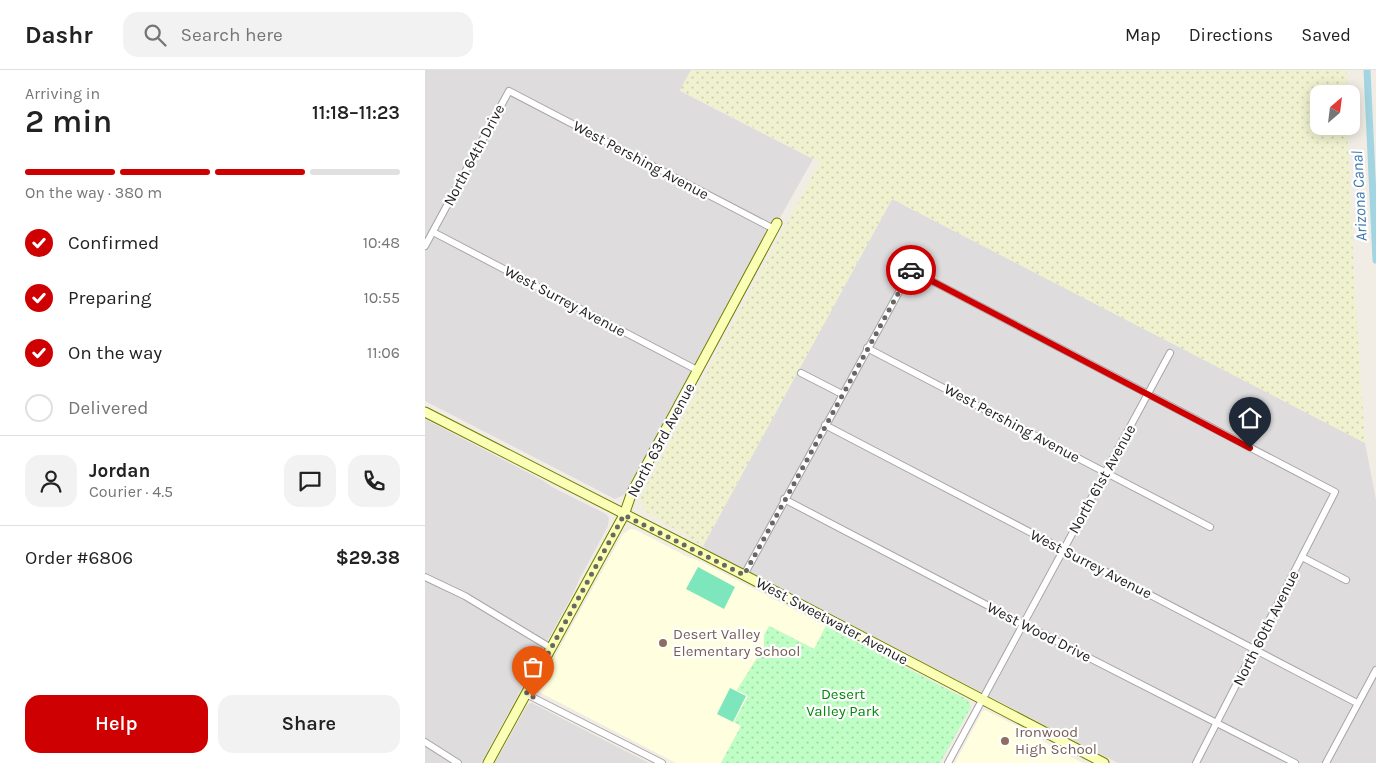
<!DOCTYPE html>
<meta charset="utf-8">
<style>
:root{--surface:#fff;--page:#f2f2f2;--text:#222;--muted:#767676;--line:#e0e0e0;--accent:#cf0001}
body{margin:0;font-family:Karla,sans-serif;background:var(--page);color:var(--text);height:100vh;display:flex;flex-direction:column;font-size:19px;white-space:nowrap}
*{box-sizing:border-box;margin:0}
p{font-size:16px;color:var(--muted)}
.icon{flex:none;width:28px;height:28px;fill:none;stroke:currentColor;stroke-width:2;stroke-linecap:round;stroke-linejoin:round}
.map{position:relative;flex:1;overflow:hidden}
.details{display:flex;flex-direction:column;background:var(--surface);width:425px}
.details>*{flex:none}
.needle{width:32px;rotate:28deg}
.tools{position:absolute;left:885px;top:15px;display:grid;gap:10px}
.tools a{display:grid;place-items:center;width:50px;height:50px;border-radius:10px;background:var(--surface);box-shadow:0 2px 12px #0003;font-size:25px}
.pin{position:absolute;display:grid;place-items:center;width:42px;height:42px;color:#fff;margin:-51px -21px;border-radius:50% 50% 50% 0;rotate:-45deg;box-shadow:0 0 5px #0007}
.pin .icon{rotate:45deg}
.courier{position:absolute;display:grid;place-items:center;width:50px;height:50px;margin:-25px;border:4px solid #cf0001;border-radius:50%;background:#fff;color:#222;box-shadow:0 1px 6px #0007}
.head em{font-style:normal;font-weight:600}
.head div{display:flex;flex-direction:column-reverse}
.head{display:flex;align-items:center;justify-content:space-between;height:85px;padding:0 25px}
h1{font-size:32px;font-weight:600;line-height:38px}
.bar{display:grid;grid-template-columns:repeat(4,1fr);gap:8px 5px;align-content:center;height:60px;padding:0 25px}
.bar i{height:6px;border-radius:4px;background:var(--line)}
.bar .current{background:var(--accent)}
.bar p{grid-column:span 4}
.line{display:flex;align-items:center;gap:12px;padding:0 25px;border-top:1px solid var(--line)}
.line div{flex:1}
.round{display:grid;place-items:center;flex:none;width:52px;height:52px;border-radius:15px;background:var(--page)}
ol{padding:0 25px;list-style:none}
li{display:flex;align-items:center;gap:15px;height:55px}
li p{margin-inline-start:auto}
li .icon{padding:5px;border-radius:50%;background:var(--accent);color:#fff;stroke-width:4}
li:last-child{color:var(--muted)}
li i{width:28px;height:28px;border:2px solid var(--line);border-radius:50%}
.action{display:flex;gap:10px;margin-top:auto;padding:10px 25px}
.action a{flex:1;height:58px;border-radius:15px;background:var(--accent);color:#fff;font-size:20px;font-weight:600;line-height:58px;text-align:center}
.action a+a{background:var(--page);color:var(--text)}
header{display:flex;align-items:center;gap:30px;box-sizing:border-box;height:70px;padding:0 25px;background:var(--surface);border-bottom:1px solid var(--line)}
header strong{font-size:24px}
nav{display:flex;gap:28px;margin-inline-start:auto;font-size:18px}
.search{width:350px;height:45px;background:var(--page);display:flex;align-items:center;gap:12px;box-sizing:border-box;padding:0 18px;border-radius:15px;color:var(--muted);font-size:19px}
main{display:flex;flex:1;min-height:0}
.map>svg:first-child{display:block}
</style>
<header>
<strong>Dashr</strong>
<div class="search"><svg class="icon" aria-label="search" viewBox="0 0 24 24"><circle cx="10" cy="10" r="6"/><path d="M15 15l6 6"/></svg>Search here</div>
<nav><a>Map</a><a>Directions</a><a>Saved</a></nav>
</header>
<main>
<section class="details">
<div class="head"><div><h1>2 min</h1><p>Arriving in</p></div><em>11:18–11:23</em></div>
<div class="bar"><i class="current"></i><i class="current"></i><i class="current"></i><i></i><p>On the way · 380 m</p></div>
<ol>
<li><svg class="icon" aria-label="check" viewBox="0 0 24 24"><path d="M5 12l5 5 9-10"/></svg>Confirmed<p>10:48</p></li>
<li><svg class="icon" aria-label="check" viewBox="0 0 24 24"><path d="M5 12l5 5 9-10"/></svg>Preparing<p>10:55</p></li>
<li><svg class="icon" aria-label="check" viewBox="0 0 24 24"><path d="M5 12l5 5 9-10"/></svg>On the way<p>11:06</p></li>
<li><i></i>Delivered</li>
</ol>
<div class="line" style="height:90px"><a class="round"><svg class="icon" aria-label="person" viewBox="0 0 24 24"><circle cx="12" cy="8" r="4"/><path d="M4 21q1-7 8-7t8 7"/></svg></a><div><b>Jordan</b><p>Courier · 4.5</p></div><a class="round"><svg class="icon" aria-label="chat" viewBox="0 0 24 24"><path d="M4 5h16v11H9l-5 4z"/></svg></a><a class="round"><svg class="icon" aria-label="phone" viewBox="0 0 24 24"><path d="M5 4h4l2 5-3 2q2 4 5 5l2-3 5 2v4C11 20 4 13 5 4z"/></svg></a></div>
<div class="line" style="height:65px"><div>Order #6806</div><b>$29.38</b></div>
<div class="action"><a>Help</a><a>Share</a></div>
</section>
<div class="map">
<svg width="951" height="693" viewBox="0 0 951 693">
<defs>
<pattern id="farmland-dots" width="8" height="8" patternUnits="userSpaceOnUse" patternTransform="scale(1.25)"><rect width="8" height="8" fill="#eff1cf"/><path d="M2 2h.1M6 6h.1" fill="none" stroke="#ccceb1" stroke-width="1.8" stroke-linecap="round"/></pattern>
<pattern id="park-dots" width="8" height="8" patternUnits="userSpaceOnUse" patternTransform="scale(1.25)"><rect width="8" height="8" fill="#bffec4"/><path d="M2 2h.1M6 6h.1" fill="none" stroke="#a4d9a8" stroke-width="1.8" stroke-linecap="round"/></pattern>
</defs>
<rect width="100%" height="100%" fill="#f1ede5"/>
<g fill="#dedcdc">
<path d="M0 0H266L255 21 388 89 199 425 190 429 0 331Z"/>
<path d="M467 129 940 373 951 430V693H693L282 480 278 476Z"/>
<path d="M0 349 117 410 127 417 181 444 184 448 183 456 154 510 148 524 56 693H0Z"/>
<path d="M105 633H107L224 693H70L102 635Z"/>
</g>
<g fill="#ffffe0">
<path d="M205 459 211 460 263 487 277 492 401 556 389 579 345 556 340 565 339 577 312 620 323 626 309 652 316 656 296 693H251L116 623 112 619 197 465Z"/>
<path d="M560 640 612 666 625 676 658 693H530L557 642Z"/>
</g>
<path fill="url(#farmland-dots)" d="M266 0H922V24H894V56H922L930 223 940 373 467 129 278 476 220 441 215 427 395 92 255 20Z"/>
<path fill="url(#park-dots)" d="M344 556 389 579 401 556 543 630 546 637 515 693H296L316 656 309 652 323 626 312 620 339 577V565Z"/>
<g fill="#7de6bd">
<path d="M273 497 310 517 299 539 261 519Z"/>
<path d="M305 618 321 626 308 652 292 644Z"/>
</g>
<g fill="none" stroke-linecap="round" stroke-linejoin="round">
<path stroke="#a2d4e2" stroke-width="7" d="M942 0 951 190"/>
<g stroke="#a6a6a6" stroke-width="8">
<g id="street">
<path d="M8 162 272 300"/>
<path d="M0 176 84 21 349 159"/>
<path d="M442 278 785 457"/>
<path d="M376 303 417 324"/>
<path d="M400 355 932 633"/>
<path d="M359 429 598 554 870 693"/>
<path d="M877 487 921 510"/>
<path d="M319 505 486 200 910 422 771 693"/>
<path d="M0 507 40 526 126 578"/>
<path d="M101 624 237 693"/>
<path d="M0 672 33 693"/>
<path d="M523 693 745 283"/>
<path d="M901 693 951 600"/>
</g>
</g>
<g stroke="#707d00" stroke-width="11">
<g id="secondary">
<path d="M0 342 319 505 679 693"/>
<path d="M63 693 199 445 207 422 352 153"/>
</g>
</g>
<use href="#street" stroke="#fff" stroke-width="6"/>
<use href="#secondary" stroke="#fbffb5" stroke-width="9"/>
</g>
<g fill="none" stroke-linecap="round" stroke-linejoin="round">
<path stroke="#686764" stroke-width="5" stroke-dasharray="0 9" d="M108 627 101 624 199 445 319 505 486 200"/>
<path stroke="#cf0001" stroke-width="6" d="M486 200 825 378"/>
</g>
<g fill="#8d6e63" stroke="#fff" stroke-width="2">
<circle cx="238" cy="573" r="5"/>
<circle cx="580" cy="671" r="5"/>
</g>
<g text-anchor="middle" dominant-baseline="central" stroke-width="4.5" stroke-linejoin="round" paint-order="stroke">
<g font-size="15" fill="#1f1f1f" stroke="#fff">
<text transform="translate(49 85) rotate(-62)">North 64th Drive</text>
<text transform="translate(216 90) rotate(28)">West Pershing Avenue</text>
<text transform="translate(140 231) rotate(28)">West Surrey Avenue</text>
<text transform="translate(587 353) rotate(28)">West Pershing Avenue</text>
<text transform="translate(236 370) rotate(-62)">North 63rd Avenue</text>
<text transform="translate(677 409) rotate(-61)">North 61st Avenue</text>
<text transform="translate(666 494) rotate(27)">West Surrey Avenue</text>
<text transform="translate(407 551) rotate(28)">West Sweetwater Avenue</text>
<text transform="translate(841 558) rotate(-63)">North 60th Avenue</text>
<text transform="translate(614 562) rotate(27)">West Wood Drive</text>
</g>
<g font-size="15" fill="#785e54" stroke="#fff" text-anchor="start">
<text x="248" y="564">Desert Valley<tspan x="248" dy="17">Elementary School</tspan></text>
<text x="590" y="662">Ironwood<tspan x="590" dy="17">High School</tspan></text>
</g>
<g font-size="15" fill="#02890d" stroke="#fff">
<text x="418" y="624">Desert<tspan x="418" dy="17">Valley Park</tspan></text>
</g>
<g font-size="16" font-style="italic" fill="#4079b0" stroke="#fff">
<text transform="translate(934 126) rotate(-93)">Arizona Canal</text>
</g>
</g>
</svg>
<div class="tools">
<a><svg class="needle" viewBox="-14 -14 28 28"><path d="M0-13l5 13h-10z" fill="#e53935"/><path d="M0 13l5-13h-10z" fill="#767676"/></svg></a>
</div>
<div class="pin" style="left:108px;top:627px;background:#ea580c"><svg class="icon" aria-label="bag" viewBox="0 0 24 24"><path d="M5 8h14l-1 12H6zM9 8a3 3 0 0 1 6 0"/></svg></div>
<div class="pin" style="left:825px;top:378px;background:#1f2937"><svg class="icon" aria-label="home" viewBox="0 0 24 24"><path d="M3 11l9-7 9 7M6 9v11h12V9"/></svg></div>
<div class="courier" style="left:486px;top:200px"><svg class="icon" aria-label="car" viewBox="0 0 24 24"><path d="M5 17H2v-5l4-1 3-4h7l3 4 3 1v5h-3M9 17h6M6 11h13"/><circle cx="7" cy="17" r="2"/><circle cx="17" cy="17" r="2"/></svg></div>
</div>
</main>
